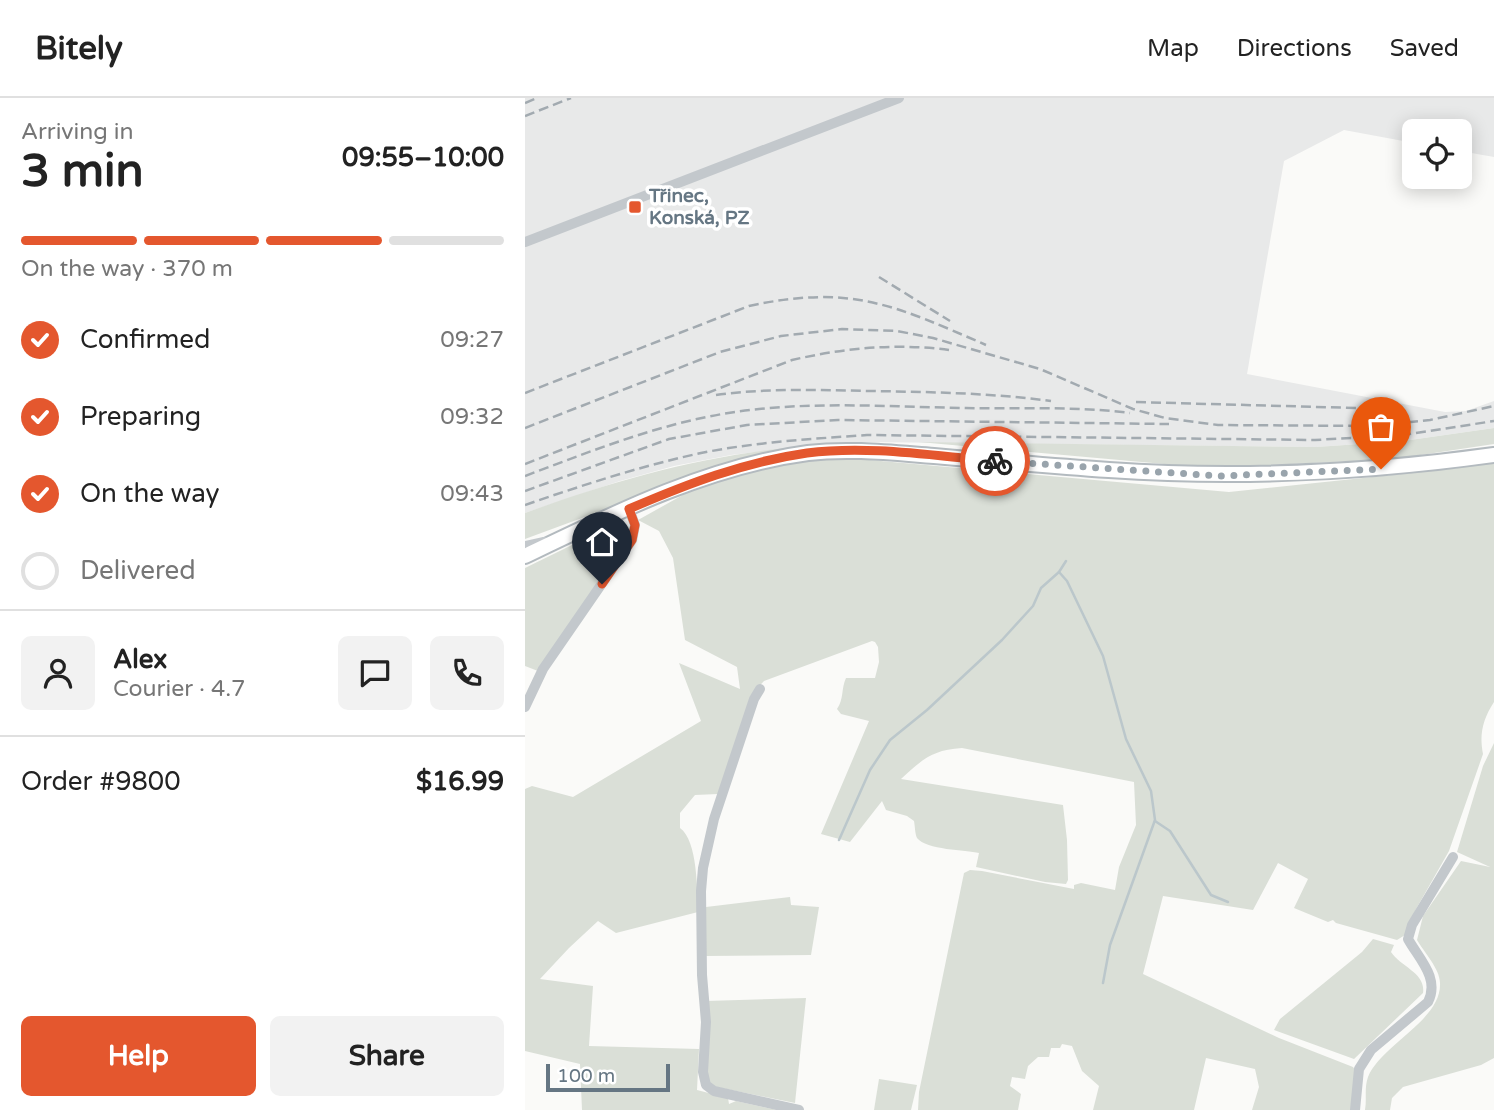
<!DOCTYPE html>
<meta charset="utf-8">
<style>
:root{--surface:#fff;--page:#f2f2f2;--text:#222;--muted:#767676;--line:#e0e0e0;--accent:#e4572e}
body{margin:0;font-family:"Varela Round",sans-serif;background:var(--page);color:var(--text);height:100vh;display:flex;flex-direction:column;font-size:26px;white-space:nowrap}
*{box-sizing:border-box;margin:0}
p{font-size:23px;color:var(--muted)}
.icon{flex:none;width:38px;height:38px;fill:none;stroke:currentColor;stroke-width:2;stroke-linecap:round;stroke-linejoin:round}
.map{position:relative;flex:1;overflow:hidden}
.sheet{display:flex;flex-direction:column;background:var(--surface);width:525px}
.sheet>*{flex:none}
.fabs{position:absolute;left:877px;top:21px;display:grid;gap:14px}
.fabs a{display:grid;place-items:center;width:70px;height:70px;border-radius:10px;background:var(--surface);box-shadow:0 4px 18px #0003;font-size:35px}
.scale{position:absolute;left:21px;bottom:18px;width:124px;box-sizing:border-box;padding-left:7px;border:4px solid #657683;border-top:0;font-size:19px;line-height:24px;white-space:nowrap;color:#657683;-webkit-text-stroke:5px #fff;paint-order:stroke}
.pin{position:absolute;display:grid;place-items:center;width:60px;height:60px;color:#fff;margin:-72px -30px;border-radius:50% 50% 50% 0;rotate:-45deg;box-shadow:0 0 7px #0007}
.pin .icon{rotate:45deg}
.courier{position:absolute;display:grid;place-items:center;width:70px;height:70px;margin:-35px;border:5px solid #e4572e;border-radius:50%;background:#fff;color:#222;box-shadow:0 2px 9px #0007}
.headline em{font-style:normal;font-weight:700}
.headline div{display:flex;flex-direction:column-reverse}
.headline{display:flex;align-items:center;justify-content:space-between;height:119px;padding:0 21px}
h1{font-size:46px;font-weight:700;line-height:52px}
.bar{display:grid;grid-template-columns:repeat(4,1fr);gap:10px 7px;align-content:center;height:84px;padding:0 21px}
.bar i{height:9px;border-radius:5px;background:var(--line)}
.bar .active{background:var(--accent)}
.bar p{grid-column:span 4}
.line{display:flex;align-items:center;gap:18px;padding:0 21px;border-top:2px solid var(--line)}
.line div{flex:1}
.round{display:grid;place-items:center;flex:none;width:74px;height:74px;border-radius:10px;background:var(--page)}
ol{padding:0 21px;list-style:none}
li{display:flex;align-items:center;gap:21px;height:77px}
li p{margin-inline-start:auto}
li .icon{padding:7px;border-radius:50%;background:var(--accent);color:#fff;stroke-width:4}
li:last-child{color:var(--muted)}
li i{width:38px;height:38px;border:4px solid var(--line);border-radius:50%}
.primary-button{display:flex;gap:14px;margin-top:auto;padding:14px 21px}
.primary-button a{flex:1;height:80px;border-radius:10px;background:var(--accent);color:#fff;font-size:28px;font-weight:700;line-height:80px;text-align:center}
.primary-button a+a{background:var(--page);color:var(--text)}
header{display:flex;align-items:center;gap:42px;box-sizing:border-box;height:98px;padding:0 35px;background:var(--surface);border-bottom:2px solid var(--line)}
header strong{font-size:33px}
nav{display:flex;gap:38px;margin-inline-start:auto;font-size:24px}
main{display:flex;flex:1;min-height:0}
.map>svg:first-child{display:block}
</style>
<header>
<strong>Bitely</strong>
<nav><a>Map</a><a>Directions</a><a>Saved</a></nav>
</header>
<main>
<section class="sheet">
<div class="headline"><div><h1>3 min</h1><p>Arriving in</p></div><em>09:55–10:00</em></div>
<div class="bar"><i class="active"></i><i class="active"></i><i class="active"></i><i></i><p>On the way · 370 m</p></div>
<ol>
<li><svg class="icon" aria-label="check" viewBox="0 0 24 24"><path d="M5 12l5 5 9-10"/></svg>Confirmed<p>09:27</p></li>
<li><svg class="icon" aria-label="check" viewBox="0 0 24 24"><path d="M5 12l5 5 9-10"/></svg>Preparing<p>09:32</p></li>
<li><svg class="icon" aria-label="check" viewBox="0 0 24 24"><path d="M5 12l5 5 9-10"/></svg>On the way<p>09:43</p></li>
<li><i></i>Delivered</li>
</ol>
<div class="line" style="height:126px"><a class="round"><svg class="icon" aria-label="person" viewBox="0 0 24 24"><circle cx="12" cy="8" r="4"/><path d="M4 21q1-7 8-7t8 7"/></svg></a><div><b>Alex</b><p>Courier · 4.7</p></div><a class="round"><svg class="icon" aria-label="chat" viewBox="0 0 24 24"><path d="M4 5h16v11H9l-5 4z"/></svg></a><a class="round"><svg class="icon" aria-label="phone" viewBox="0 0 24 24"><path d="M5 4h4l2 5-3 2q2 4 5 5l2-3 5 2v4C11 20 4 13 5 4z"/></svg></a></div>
<div class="line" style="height:91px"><div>Order #9800</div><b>$16.99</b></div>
<div class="primary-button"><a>Help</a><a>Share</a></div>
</section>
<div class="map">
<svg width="969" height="1012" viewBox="0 0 969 1012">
<rect width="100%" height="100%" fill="#fafaf8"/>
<path fill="#e8e9e9" d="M0 0H969V59L935 53 934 33H889V45L819 32 759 63 722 276 920 314 941 313 969 303V330L878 343 791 349 342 344 270 349 206 357 149 368 95 383 0 415Z"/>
<g fill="#dadfd7">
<path d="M969 330V346L869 361 684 370 394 344 791 349 878 343Z"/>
<path d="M270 349 214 362 0 441V415C88 383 176 358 270 349Z"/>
<path d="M311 359 704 394 933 370 969 363V604C958 621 954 636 958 656L924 753 891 811 880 837 872 842 811 825 808 822 803 824 769 810 783 781 753 765 728 812 638 798 618 876 754 940 828 969 830 972 828 1012H727L734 989 730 971 681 960 669 1012H568L574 988 557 973 547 948 537 946 535 950H526L524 959H513L503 968 500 981 487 979 485 988 496 996 493 1012H393L394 994 439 775 445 772 457 773 549 791V787L556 785 590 792 594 769 611 727 609 684 437 650C407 652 398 661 376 681L538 707 542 742 543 782 541 786 520 784 451 769 454 755C441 752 401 752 392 740 390 736 390 728 389 723L382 718 361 712 357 703 325 744 296 736 344 623 316 616 312 611C319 601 316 591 321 580H350L354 564 353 549 350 544 347 543 239 583 226 597 193 696 170 697 155 715V730C173 743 172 793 173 814L91 835 73 823 44 850 15 881 68 888 64 948 174 951 172 992 203 1000 204 1006 211 1003 252 1012H57L55 966 0 953V691L7 688 48 699 176 623 154 565 215 591 212 569 160 542 148 460 134 433 113 422 165 393 235 368Z"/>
<path d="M92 425 104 429 105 441 13 573 0 568V470Z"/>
<path d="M969 645V960L956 967 878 989 867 1000 865 1012H840C842 1001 839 990 843 979 856 947 917 922 915 885 915 871 899 854 892 842L898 818 936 763 965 769 932 754 958 668Z"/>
<path d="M265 799 266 807 294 809 286 857 180 858 181 809Z"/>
<path d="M848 841 869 847 866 854C876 869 901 875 898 895L829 961 749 932 755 921 837 854Z"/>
<path d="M281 900 270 1005 187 988 182 981 181 903Z"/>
<path d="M354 981 392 987 386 1012H349Z"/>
</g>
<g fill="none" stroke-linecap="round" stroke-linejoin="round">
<g stroke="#bbc7cb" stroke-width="2.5">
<path d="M541 463 534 474 542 483 578 558 601 641 626 693 630 722 585 847 578 885"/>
<path d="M630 723 645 733 686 797 703 804"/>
<path d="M314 742 345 672 365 642 402 612 477 542 508 508 516 490 534 474"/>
</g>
<g stroke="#b3babf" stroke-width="18">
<path id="secondary" d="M0 458C89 415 184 368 283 355 324 350 368 355 409 358 467 363 526 368 584 372 713 381 840 375 969 357"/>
</g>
<g stroke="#c3c8cc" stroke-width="10">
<path d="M0 144 374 0"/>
<path d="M0 448 19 444"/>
<path d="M235 591 229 601 189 721 178 770 176 793 177 877 181 924 178 974 181 987 189 993 274 1012"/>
<path d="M0 609 18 571 107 442 110 427 104 411"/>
<path d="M830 1012 834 971 846 952 903 904C915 880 894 861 883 841L887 827 928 759"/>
</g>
<use href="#secondary" stroke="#fff" stroke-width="14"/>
<g stroke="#a2aab0" stroke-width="2.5" stroke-dasharray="10 5" stroke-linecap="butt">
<path d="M0 5 12 0"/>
<path d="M0 18 46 0"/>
<path d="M354 179 425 223"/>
<path d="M0 295 224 208C326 186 369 207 461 247"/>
<path d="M191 297C242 290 294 292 345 293 406 294 466 295 526 303"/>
<path d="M611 304 831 310"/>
<path d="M0 330 195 254 256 238 317 231 372 233 408 240 515 271 608 311 640 320 693 327 847 328 905 322 969 308"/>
<path d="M0 366 267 262C319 250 371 245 424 252"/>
<path d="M0 378C77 349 151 319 234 311 302 304 372 309 441 310 495 311 551 308 605 315"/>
<path d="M0 393 144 341 222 327 313 322 644 326"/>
<path d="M0 407C58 387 116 368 176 355 231 344 286 341 342 337L790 342 878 337 969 323"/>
</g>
</g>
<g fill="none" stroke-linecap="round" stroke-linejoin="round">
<path stroke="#99a4ac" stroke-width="7" stroke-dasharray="0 12.6" d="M470 363 695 378 856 371"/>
<path stroke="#e4572e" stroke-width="9" d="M77 486 107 442 110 427 104 411C162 386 219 364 282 355 344 347 409 358 470 363"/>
</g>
<rect fill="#e4572e" stroke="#fff" stroke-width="2.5" x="103" y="102" width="14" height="14" rx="3.5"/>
<g text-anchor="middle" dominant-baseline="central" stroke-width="7" stroke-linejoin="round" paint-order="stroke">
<g font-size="19" font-weight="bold" fill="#657683" stroke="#fff" text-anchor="start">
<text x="124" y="98">Třinec,<tspan x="124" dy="22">Konská, PZ</tspan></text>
</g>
</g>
</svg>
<div class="fabs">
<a><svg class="icon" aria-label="locate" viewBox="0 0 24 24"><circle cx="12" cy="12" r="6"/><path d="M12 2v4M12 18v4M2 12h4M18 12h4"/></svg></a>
</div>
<div class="scale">100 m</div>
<div class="pin" style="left:856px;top:371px;background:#ea580c"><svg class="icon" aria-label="bag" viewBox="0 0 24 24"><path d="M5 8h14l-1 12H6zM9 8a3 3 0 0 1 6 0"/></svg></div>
<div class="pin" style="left:77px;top:486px;background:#1f2937"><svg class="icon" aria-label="home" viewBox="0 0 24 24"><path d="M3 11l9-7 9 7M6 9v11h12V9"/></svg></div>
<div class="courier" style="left:470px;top:363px"><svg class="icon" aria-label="bike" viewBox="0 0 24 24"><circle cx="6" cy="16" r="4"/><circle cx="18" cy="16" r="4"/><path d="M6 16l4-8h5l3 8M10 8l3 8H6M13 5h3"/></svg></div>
</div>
</main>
